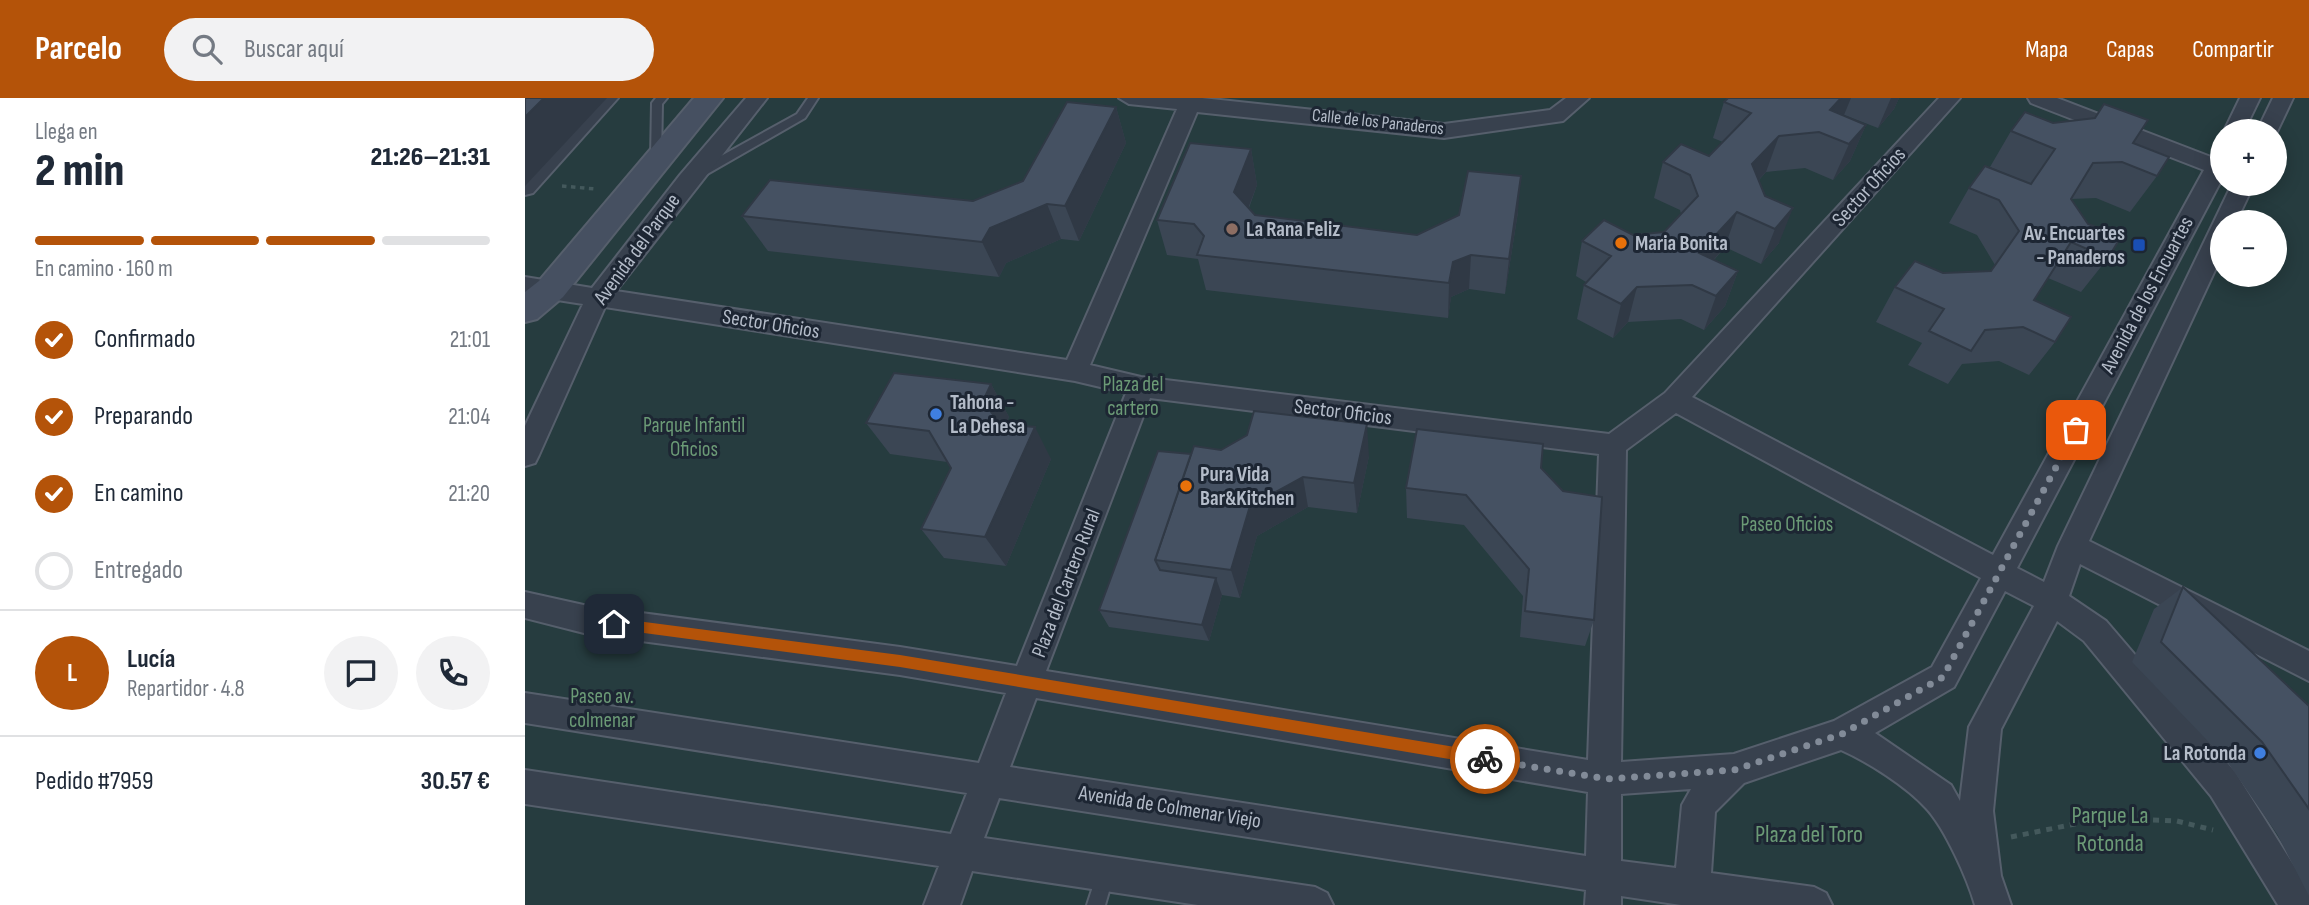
<!DOCTYPE html>
<html lang="es">
<meta charset="utf-8">
<style>
:root{--surface:#fff;--page:#f2f2f3;--text:#1f2937;--muted:#747a83;--line:#e0e1e3;--accent:#b45309}
body{margin:0;font-family:"Sofia Sans Condensed",sans-serif;background:var(--page);color:var(--text);height:100vh;display:flex;flex-direction:column;font-size:26px;white-space:nowrap}
*{box-sizing:border-box;margin:0}
p{font-size:23px;color:var(--muted)}
.icon{flex:none;width:38px;height:38px;fill:none;stroke:currentColor;stroke-width:2;stroke-linecap:round;stroke-linejoin:round}
.map{position:relative;flex:1;overflow:hidden}
.side{display:flex;flex-direction:column;background:var(--surface);width:525px}
.side>*{flex:none}
.tools{position:absolute;left:1685px;top:21px;display:grid;gap:14px}
.tools a{display:grid;place-items:center;width:77px;height:77px;border-radius:50%;background:var(--surface);box-shadow:0 4px 18px #0003;font-size:35px}
.pin{position:absolute;display:grid;place-items:center;width:60px;height:60px;color:#fff;margin:-30px;border-radius:14px;box-shadow:0 4px 10px #0006}
.courier{position:absolute;display:grid;place-items:center;width:70px;height:70px;margin:-35px;border:5px solid #b45309;border-radius:50%;background:#fff;color:#222;box-shadow:0 2px 9px #0007}
.headline em{font-style:normal;font-weight:800}
.headline div{display:flex;flex-direction:column-reverse}
.headline{display:flex;align-items:center;justify-content:space-between;height:119px;padding:0 35px}
h1{font-size:46px;font-weight:800;line-height:52px}
.bar{display:grid;grid-template-columns:repeat(4,1fr);gap:10px 7px;align-content:center;height:84px;padding:0 35px}
.bar i{height:9px;border-radius:5px;background:var(--line)}
.bar .on{background:var(--accent)}
.bar p{grid-column:span 4}
.line{display:flex;align-items:center;gap:18px;padding:0 35px;border-top:2px solid var(--line)}
.line div{flex:1}
.round{display:grid;place-items:center;flex:none;width:74px;height:74px;border-radius:37px;background:var(--page)}
ol{padding:0 35px;list-style:none}
li{display:flex;align-items:center;gap:21px;height:77px}
li p{margin-inline-start:auto}
li .icon{padding:7px;border-radius:50%;background:var(--accent);color:#fff;stroke-width:4}
li:last-child{color:var(--muted)}
li i{width:38px;height:38px;border:4px solid var(--line);border-radius:50%}
header{display:flex;align-items:center;gap:42px;box-sizing:border-box;height:98px;padding:0 35px;background:var(--accent);color:#fff}
header strong{font-size:33px}
nav{display:flex;gap:38px;margin-inline-start:auto;font-size:24px}
.search{width:490px;height:63px;background:var(--page);display:flex;align-items:center;gap:18px;box-sizing:border-box;padding:0 24px;border-radius:38px;color:var(--muted);font-size:26px}
main{display:flex;flex:1;min-height:0}
.map>svg:first-child{display:block}
</style>
<header>
<strong>Parcelo</strong>
<div class="search"><svg class="icon" aria-label="search" viewBox="0 0 24 24"><circle cx="10" cy="10" r="6"/><path d="M15 15l6 6"/></svg>Buscar aquí</div>
<nav><a>Mapa</a><a>Capas</a><a>Compartir</a></nav>
</header>
<main>
<section class="side">
<div class="headline"><div><h1>2 min</h1><p>Llega en</p></div><em>21:26–21:31</em></div>
<div class="bar"><i class="on"></i><i class="on"></i><i class="on"></i><i></i><p>En camino · 160 m</p></div>
<ol>
<li><svg class="icon" aria-label="check" viewBox="0 0 24 24"><path d="M5 12l5 5 9-10"/></svg>Confirmado<p>21:01</p></li>
<li><svg class="icon" aria-label="check" viewBox="0 0 24 24"><path d="M5 12l5 5 9-10"/></svg>Preparando<p>21:04</p></li>
<li><svg class="icon" aria-label="check" viewBox="0 0 24 24"><path d="M5 12l5 5 9-10"/></svg>En camino<p>21:20</p></li>
<li><i></i>Entregado</li>
</ol>
<div class="line" style="height:126px"><b class="round" style="background:var(--accent);color:#fff">L</b><div><b>Lucía</b><p>Repartidor · 4.8</p></div><a class="round"><svg class="icon" aria-label="chat" viewBox="0 0 24 24"><path d="M4 5h16v11H9l-5 4z"/></svg></a><a class="round"><svg class="icon" aria-label="phone" viewBox="0 0 24 24"><path d="M5 4h4l2 5-3 2q2 4 5 5l2-3 5 2v4C11 20 4 13 5 4z"/></svg></a></div>
<div class="line" style="height:91px"><div>Pedido #7959</div><b>30.57 €</b></div>
</section>
<div class="map">
<svg width="1784" height="807" viewBox="0 0 1784 807">
<rect width="100%" height="100%" fill="#242f3e"/>
<path fill="#263c3f" fill-rule="evenodd" d="M0 0H1784V807H0ZM1698 33H1750V86H1698ZM1698 124H1750V177H1698Z"/>
<g fill="none" stroke-linecap="round" stroke-linejoin="round">
<g stroke="#565f6c" stroke-width="4">
<g id="lane">
<path d="M131 0H142L137 6 136 60 131 64 126 60 127 5Z"/>
<path d="M283 0H293L280 20 177 79H169V73L272 16Z"/>
<path d="M580 767 586 770 589 776 580 807H562L574 770Z"/>
</g>
</g>
<g stroke="#565f6c" stroke-width="4">
<g id="street">
<path d="M71 0H93L8 95 0 97V76Z"/>
<path d="M221 0H242L91 193 542 262 652 11 604 6 594 0H677L919 26 1025 12 1041 0H1064L1038 23 919 40 672 14 565 267 616 279 1084 336 1140 295 1414 0H1435L1167 299 1468 457 1679 72 1506 5 1503 0H1532L1686 59 1690 52 1698 50V79L1492 470 1519 484 1533 448 1707 86H1729L1711 124H1698V155L1564 443 1784 553V583L1555 466 1544 498 1581 523 1710 674 1784 792V807H1753L1686 698 1559 543 1532 523 1476 631 1468 713 1476 778 1486 807H1450C1443 782 1420 730 1401 710 1381 688 1343 664 1316 652L1219 685 1190 714 1186 775 1289 789 1301 795 1307 807H1156L1096 798V807H1060L1061 792 474 700 459 740 790 789 802 795 808 807H673L447 773 435 807H399L414 768 0 706V672L426 736 442 695 0 625V595L454 665 481 595 375 577 63 536 0 520V494L63 508 375 549 492 568 601 295 550 283 80 209 14 357 10 365 0 368V328L58 206 0 197V179L67 190 155 77ZM625 300 1074 356 1063 662 521 573ZM1151 315 1456 480 1407 569 1309 623 1209 656 1096 664 1101 352ZM1480 493 1509 508 1444 629 1435 703 1426 687 1350 635 1429 589ZM511 600 1063 694 1061 758 485 669ZM1166 691 1157 707 1151 770 1096 763V696Z"/>
<path d="M1715 0H1735L1719 33H1699Z"/>
<path d="M1748 0H1768L1750 38V33H1732Z"/>
</g>
</g>
<g stroke="#565f6c" stroke-width="4">
<path id="secondary" d="M169 0H198L38 199 12 221 0 224V194L14 183Z"/>
</g>
<path stroke="#44595c" stroke-width="3.5" stroke-dasharray="4.5 4.5" stroke-linecap="butt" d="M37 88 70 91"/>
<path stroke="#44595c" stroke-width="5" stroke-dasharray="6 6" stroke-linecap="butt" d="M1486 739 1579 720 1652 723 1688 732"/>
<use href="#lane" fill="#38414e" fill-rule="evenodd"/>
<use href="#street" fill="#38414e" fill-rule="evenodd"/>
<use href="#secondary" fill="#465061" fill-rule="evenodd"/>
</g>
<g fill="#3b4654">
<path d="M1203 0H1374L1369 11 1353 30 1319 17 1318 18 1341 27 1325 63 1308 82 1280 70 1241 74 1234 82 1254 145 1236 166 1200 149 1189 162 1213 173 1200 208 1179 232 1156 221 1103 224 1088 240 1052 221 1059 187 1061 184 1051 178 1057 143 1108 137 1139 134 1156 116 1155 112 1129 100 1138 64 1184 58 1198 44 1188 40 1199 4Z"/>
<path d="M591 9 601 45 554 143 536 141 481 165 474 179 243 153 217 118 448 103 498 83Z"/>
<path d="M1528 25 1608 45 1632 78 1605 114 1571 100 1546 101 1583 160 1556 194 1523 180 1509 202 1530 244 1504 277 1474 263 1437 266 1423 286 1383 267 1397 245 1351 224 1370 189 1418 175 1466 173 1470 167 1452 137 1424 125 1444 90 1506 86 1465 69 1486 33Z"/>
<path d="M726 51 732 87 724 110 730 117 892 137 993 114 980 196 944 191 926 199 923 220 681 192 673 161 642 157 632 122Z"/>
<path d="M466 286 484 319 480 327 526 361 481 468 419 460 396 431 426 370 422 364 365 356 341 325Z"/>
<path d="M696 352 844 358 832 415 783 409 732 438 715 500 697 497 684 543 584 529 574 512 666 356Z"/>
<path d="M1016 370 1069 522 1060 548 995 539 998 498 939 427 882 420 881 390Z"/>
<path d="M1658 489 1784 608V798L1752 736 1701 662 1607 564 1629 511Z"/>
</g>
<g fill="#303945">
<path d="M19 0H82L0 88V19Z"/>
<path d="M1316 0H1326L1319 17 1301 37 1305 12Z"/>
<path d="M1366 0H1374L1369 11 1353 30Z"/>
<path d="M591 9 601 45 554 143 540 108Z"/>
<path d="M1341 27 1325 63 1308 82 1324 46Z"/>
<path d="M1254 38 1241 74 1215 102 1227 66Z"/>
<path d="M726 51 732 87 716 129 709 94Z"/>
<path d="M996 78 993 114 980 196 984 161Z"/>
<path d="M522 106 536 141 481 165 474 179 457 144 465 130Z"/>
<path d="M1268 110 1254 145 1236 166 1250 131Z"/>
<path d="M1212 114 1200 149 1166 187 1174 155Z"/>
<path d="M946 157 944 191 926 199 923 220 924 185 928 164Z"/>
<path d="M1213 173 1200 208 1179 232 1191 198Z"/>
<path d="M1112 189 1103 224 1088 240 1096 206Z"/>
<path d="M466 286 484 319 476 335 458 303Z"/>
<path d="M842 326 844 358 832 415 829 385Z"/>
<path d="M510 329 526 361 481 468 460 439Z"/>
<path d="M778 379 783 409 732 438 715 500 706 472 725 408Z"/>
<path d="M691 480 697 497 684 543 677 527Z"/>
</g>
<g fill="#455162" stroke="#303945" stroke-width="2">
<path d="M0 0H19L0 19Z"/>
<path d="M1203 0H1316L1305 12 1341 27 1324 46 1294 34 1254 38 1227 66 1240 98 1268 110 1250 131 1212 114 1174 155 1213 173 1191 198 1167 187 1112 189 1096 206 1059 187 1086 158 1057 143 1079 122 1108 137 1139 134 1173 98 1165 77 1138 64 1156 46 1184 58 1226 15 1199 4Z"/>
<path d="M542 4 591 9 540 108 522 106 465 130 457 144 217 118 245 82 448 103 498 83Z"/>
<path d="M1579 6 1623 22 1608 45 1644 59 1632 78 1597 64 1568 65 1546 101 1563 126 1596 139 1583 160 1546 144 1509 202 1546 219 1530 244 1498 229 1460 232 1446 253 1404 233 1419 211 1370 189 1390 163 1418 175 1466 173 1494 133 1474 102 1444 90 1460 68 1506 86 1530 51 1486 33 1500 14 1528 25 1570 20Z"/>
<path d="M665 45 726 51 709 94 730 117 892 137 934 117 943 73 996 78 984 161 946 157 928 164 924 185 672 157 679 138 669 126 632 122Z"/>
<path d="M369 275 466 286 458 303 475 326 510 329 460 439 396 431 426 370 404 333 341 325Z"/>
<path d="M729 313 842 326 829 385 778 379 725 408 706 472 630 462 669 348 696 352 722 337Z"/>
<path d="M892 331 1018 346 1016 370 1038 393 1077 399 1069 522 1000 513 1004 471 941 397 881 390Z"/>
<path d="M633 353 666 356 630 462 635 472 691 480 677 527 574 512Z"/>
<path d="M1658 489 1784 608V711L1737 644 1636 544Z"/>
</g>
<path fill="#b45309" d="M89 520 375 557 960 654 966 661 960 667 375 569 89 531 83 526Z"/>
<g fill="none" stroke-linecap="round" stroke-linejoin="round">
<path stroke="#828b98" stroke-width="7" stroke-dasharray="0 12.6" d="M960 661 1082 681 1209 672 1317 636 1418 579 1551 332"/>
</g>
<circle fill="#8d6e63" stroke="#1d2633" stroke-width="2.5" cx="707" cy="131" r="7"/>
<g fill="#e8710a" stroke="#1d2633" stroke-width="2.5">
<circle cx="1096" cy="145" r="7"/>
<circle cx="661" cy="388" r="7"/>
</g>
<rect fill="#1a4fb4" stroke="#1d2633" stroke-width="2.5" x="1607" y="140" width="14" height="14" rx="3.5"/>
<g fill="#3f7fe0" stroke="#1d2633" stroke-width="2.5">
<circle cx="411" cy="316" r="7"/>
<circle cx="1735" cy="655" r="7"/>
</g>
<g text-anchor="middle" dominant-baseline="central" stroke-width="6" stroke-linejoin="round" paint-order="stroke">
<g font-size="18" fill="#b4bcc9" stroke="#1d2633">
<text transform="translate(853 24) rotate(6)">Calle de los Panaderos</text>
</g>
<g font-size="21" fill="#b4bcc9" stroke="#1d2633">
<text transform="translate(1344 89) rotate(-48)">Sector Oficios</text>
<text transform="translate(112 151) rotate(-54)">Avenida del Parque</text>
<text transform="translate(1622 197) rotate(-62)">Avenida de los Encuartes</text>
<text transform="translate(246 226) rotate(9)">Sector Oficios</text>
<text transform="translate(818 314) rotate(7)">Sector Oficios</text>
<text transform="translate(541 485) rotate(-69)">Plaza del Cartero Rural</text>
<text transform="translate(645 709) rotate(9)">Avenida de Colmenar Viejo</text>
</g>
<g font-size="21" font-weight="bold" fill="#b4bcc9" stroke="#1d2633" text-anchor="start">
<text x="721" y="131">La Rana Feliz</text>
<text x="1600" y="135" text-anchor="end">Av. Encuartes<tspan x="1600" dy="24">- Panaderos</tspan></text>
<text x="1110" y="145">Maria Bonita</text>
<text x="425" y="304">Tahona -<tspan x="425" dy="24">La Dehesa</tspan></text>
<text x="675" y="376">Pura Vida<tspan x="675" dy="24">Bar&amp;Kitchen</tspan></text>
<text x="1721" y="655" text-anchor="end">La Rotonda</text>
</g>
<g font-size="21" fill="#6b9a76" stroke="#1d2633">
<text x="608" y="286">Plaza del<tspan x="608" dy="24">cartero</tspan></text>
<text x="169" y="327">Parque Infantil<tspan x="169" dy="24">Oficios</tspan></text>
<text x="1262" y="426">Paseo Oficios</text>
<text x="77" y="598">Paseo av.<tspan x="77" dy="24">colmenar</tspan></text>
</g>
<g font-size="24" fill="#6b9a76" stroke="#1d2633">
<text x="1585" y="717">Parque La<tspan x="1585" dy="28">Rotonda</tspan></text>
<text x="1284" y="736">Plaza del Toro</text>
</g>
</g>
</svg>
<div class="tools">
<a>+</a>
<a>−</a>
</div>
<div class="pin" style="left:1551px;top:332px;background:#ea580c"><svg class="icon" aria-label="bag" viewBox="0 0 24 24"><path d="M5 8h14l-1 12H6zM9 8a3 3 0 0 1 6 0"/></svg></div>
<div class="pin" style="left:89px;top:526px;background:#1f2937"><svg class="icon" aria-label="home" viewBox="0 0 24 24"><path d="M3 11l9-7 9 7M6 9v11h12V9"/></svg></div>
<div class="courier" style="left:960px;top:661px"><svg class="icon" aria-label="bike" viewBox="0 0 24 24"><circle cx="6" cy="16" r="4"/><circle cx="18" cy="16" r="4"/><path d="M6 16l4-8h5l3 8M10 8l3 8H6M13 5h3"/></svg></div>
</div>
</main>
